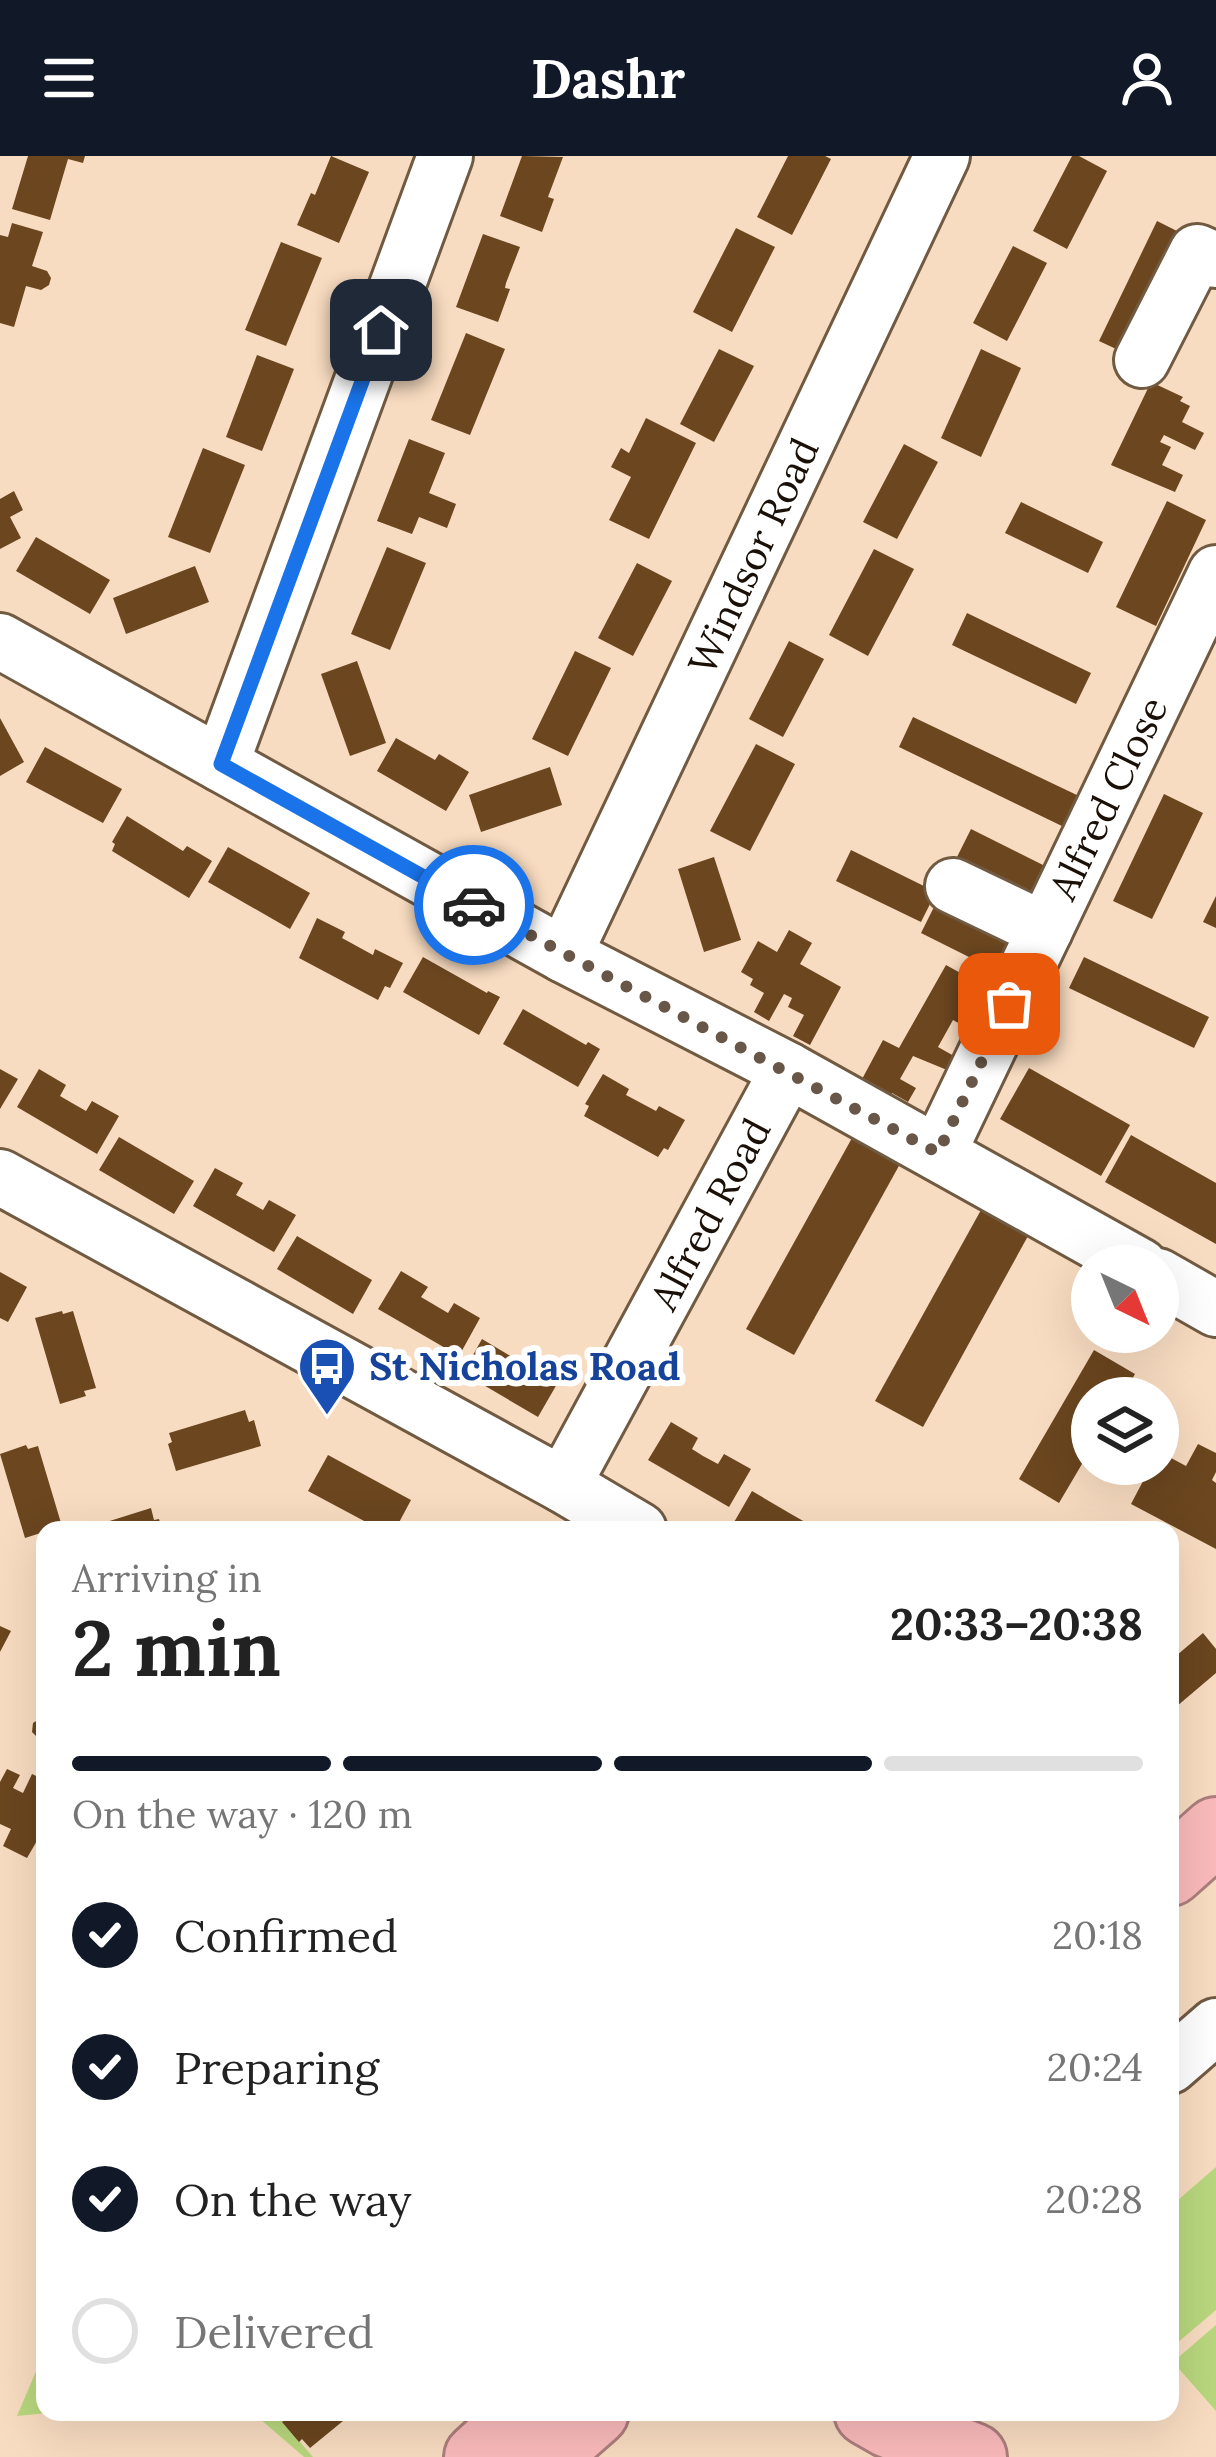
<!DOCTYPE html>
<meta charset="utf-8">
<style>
:root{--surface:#fff;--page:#f6f6f6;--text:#222;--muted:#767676;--line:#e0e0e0;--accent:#111827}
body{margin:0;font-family:Lora,serif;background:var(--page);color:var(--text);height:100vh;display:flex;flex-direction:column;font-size:45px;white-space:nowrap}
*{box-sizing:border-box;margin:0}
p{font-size:39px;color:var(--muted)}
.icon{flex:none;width:66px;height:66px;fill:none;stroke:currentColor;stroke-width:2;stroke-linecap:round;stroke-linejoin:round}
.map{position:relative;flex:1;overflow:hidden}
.side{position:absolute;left:36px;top:1365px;width:1143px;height:900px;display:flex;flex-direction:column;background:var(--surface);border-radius:24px;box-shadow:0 12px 48px #0002}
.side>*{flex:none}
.needle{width:78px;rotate:137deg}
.controls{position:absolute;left:1071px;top:1089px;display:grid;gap:24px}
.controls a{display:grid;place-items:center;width:108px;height:108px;border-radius:50%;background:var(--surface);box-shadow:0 12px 48px #0002;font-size:60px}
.pin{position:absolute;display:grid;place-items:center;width:102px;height:102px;color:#fff;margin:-51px;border-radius:24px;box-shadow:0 6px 18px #0006}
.courier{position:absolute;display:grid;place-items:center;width:120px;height:120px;margin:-60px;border:9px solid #1a73e8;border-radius:50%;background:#fff;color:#222;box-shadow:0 3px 15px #0007}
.headline em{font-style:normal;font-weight:800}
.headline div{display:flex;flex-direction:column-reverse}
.headline{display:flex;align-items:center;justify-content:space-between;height:204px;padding:0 36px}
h1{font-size:78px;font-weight:800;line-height:90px}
.bar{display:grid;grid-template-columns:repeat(4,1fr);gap:18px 12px;align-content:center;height:144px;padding:0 36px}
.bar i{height:15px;border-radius:9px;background:var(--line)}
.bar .on{background:var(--accent)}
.bar p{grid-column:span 4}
ol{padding:0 36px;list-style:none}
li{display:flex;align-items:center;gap:36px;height:132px}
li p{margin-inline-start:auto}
li .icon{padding:12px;border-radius:50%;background:var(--accent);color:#fff;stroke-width:4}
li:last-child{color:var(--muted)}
li i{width:66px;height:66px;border:6px solid var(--line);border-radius:50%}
header{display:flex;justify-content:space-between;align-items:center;height:156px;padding:0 36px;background:var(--accent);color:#fff;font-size:54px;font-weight:800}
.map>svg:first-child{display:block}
</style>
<header><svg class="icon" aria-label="menu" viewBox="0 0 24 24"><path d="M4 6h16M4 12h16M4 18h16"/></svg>Dashr<svg class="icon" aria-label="person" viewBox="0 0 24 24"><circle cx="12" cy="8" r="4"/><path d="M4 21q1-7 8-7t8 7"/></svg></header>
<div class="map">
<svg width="1216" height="2301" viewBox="0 0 1216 2301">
<rect width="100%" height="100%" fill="#f8dcc1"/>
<g fill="#b8d77d">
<path d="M1216 2011V2154L1170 2193V2051Z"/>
<path d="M1216 2169V2255L1173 2206Z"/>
<path d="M45 2194V2256H57L17 2260Z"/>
<path d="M252 2256H274L313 2301H304Z"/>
</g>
<g fill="#6b461f">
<path d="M28 0H85L83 7 68 3 50 64 12 53Z"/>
<path d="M331 0 369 16 339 87 297 69 311 37 315 39Z"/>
<path d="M522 0 563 1 548 41 554 43 542 76 500 60Z"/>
<path d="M788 0H825L831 3 792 79 757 61Z"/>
<path d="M1072 0H1079L1107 15 1067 93 1033 75Z"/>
<path d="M1157 65 1187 80 1129 199 1099 185Z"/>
<path d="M12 67 43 76 32 110 47 115 51 122 49 129 41 134 26 130 14 171 0 167V79L8 81Z"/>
<path d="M736 72 775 91 732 176 693 156Z"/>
<path d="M483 78 520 91 506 127 505 132 510 133 498 166 456 151Z"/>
<path d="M281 86 322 102 286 190 245 174Z"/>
<path d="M1013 90 1047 107 1007 185 973 167Z"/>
<path d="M466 177 505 193 470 279 431 264Z"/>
<path d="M719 193 754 210 714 286 680 268Z"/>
<path d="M981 193 1021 212 981 301 941 282Z"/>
<path d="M257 199 294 213 262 295 226 281Z"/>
<path d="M1151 226 1183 241 1180 245 1190 250 1182 266 1204 277 1195 294 1164 279 1160 286 1171 291 1162 309 1183 319 1175 336 1111 309Z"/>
<path d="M646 262 696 287 649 383 609 364 631 321 611 311 621 292 629 297Z"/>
<path d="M409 283 445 297 429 337 456 348 447 372 419 361 412 378 377 365Z"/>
<path d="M904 288 938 306 897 383 863 366Z"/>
<path d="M203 292 245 309 210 397 168 381Z"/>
<path d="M14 335 23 354 10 361 21 382 0 393V343Z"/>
<path d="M1167 345 1206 364 1156 470 1116 451Z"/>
<path d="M1021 346 1103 386 1088 417 1005 377Z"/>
<path d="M36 381 110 424 90 458 16 415Z"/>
<path d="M387 391 426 407 390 494 351 478Z"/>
<path d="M874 393 914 413 868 500 829 479Z"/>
<path d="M637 407 672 425 633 500 598 482Z"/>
<path d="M195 410 209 446 126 478 113 442Z"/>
<path d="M967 457 1091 517 1076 548 952 489Z"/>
<path d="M789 485 824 503 783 581 749 563Z"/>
<path d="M575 495 611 512 568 600 532 583Z"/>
<path d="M357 505 386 587 350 600 321 518Z"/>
<path d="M913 561 1081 641 1066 672 899 591Z"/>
<path d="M0 562 24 606 0 620Z"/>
<path d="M396 582 435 604 439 598 469 616 446 655 377 615Z"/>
<path d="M756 588 795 608 750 695 710 675Z"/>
<path d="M45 591 122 633 103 667 26 626Z"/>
<path d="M550 611 562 649 481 676 469 639Z"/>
<path d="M1164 638 1203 657 1152 763 1113 745Z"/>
<path d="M127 660 183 695 187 690 212 705 189 742 112 695 115 688 112 686Z"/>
<path d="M971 673 1049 712 1035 742 956 703Z"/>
<path d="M228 691 310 737 290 773 208 726Z"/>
<path d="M851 694 936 736 921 766 836 725Z"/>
<path d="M714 701 741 784 704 796 678 713Z"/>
<path d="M1216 740V772L1203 766Z"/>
<path d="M936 747 1014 786 999 816 921 777Z"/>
<path d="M317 762 345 776 342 782 373 799 375 793 403 807 390 832 385 830 378 844 299 802Z"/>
<path d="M789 774 812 787 800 808 841 831 810 889 793 880 804 859 788 851 792 842 784 838 769 865 754 856 764 837 750 829 753 823 741 816 758 785 777 796Z"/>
<path d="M423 801 487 837 488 835 500 841 479 879 403 836Z"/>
<path d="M1084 801 1209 861 1194 892 1069 832Z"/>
<path d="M946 809 975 825 961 850 977 858 969 873 953 864 938 891 954 900 947 914 913 900 900 923 916 932 908 946 892 937 890 941 861 925 883 884 899 892Z"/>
<path d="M523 853 586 889 588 886 600 893 578 931 503 888Z"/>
<path d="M1029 912 1130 969 1101 1020 1000 963Z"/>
<path d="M0 913 18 923 0 953Z"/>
<path d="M39 913 66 929 60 940 72 947 86 955 92 945 119 960 97 998 17 951Z"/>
<path d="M603 918 629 933 626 939 656 955 659 950 685 964 668 994 664 992 658 1001 584 960 589 950 585 948Z"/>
<path d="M1131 979 1216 1027V1088L1105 1026Z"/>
<path d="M119 981 194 1025 174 1058 99 1014Z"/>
<path d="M852 982 900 1008 794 1199 746 1173Z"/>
<path d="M215 1012 243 1027 236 1039 263 1054 269 1044 296 1059 274 1096 193 1050Z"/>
<path d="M981 1054 1028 1080 923 1271 875 1245Z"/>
<path d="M297 1080 372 1124 353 1158 277 1113Z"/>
<path d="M401 1115 428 1131 421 1141 448 1157 454 1147 480 1162 459 1200 378 1153Z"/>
<path d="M0 1116 27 1131 8 1166 0 1162Z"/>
<path d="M62 1155 63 1158 73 1155 96 1232 84 1235 86 1240 60 1248 35 1162Z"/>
<path d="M482 1183 557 1228 538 1261 463 1217Z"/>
<path d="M1094 1194 1135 1218 1121 1242H1092V1291L1059 1347 1019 1323Z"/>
<path d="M245 1254 249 1266 254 1264 261 1290 176 1315 168 1288 172 1286 169 1277Z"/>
<path d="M671 1266 698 1282 692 1293 703 1300 718 1308 724 1298 751 1313 729 1351 648 1304Z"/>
<path d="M1198 1288 1216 1297V1316L1212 1324 1216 1327V1393L1131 1348 1152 1308H1158V1295L1186 1310Z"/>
<path d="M26 1289 28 1293 38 1290 61 1367 49 1370 50 1374 25 1382 0 1298Z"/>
<path d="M328 1299 411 1344 395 1374H381L308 1335Z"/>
<path d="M752 1335 791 1358 819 1374H743L733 1368Z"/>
<path d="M151 1352 154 1364 159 1363 162 1374H81Z"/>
<path d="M0 1470 11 1475 0 1496Z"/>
<path d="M1203 1477 1216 1493V1517L1170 1556V1505Z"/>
<path d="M45 1559V1589L32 1576 33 1567Z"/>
<path d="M7 1613 20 1619 13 1632 23 1637 32 1618 45 1624V1671L27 1702 3 1690 11 1673 0 1668V1626Z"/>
<path d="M294 2256H354L310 2292 302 2283 299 2286 282 2266Z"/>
</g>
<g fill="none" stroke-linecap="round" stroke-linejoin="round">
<g stroke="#715a42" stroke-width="60">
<g id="minor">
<path d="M1142 204 1197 96 1216 104"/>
<path d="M0 485 564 799 788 914 1140 1110"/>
<path d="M221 608 445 0"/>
<path d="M953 730 1045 774"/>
<path d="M564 799 942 0"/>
<path d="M938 997 1216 417"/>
<path d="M0 1021 563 1329 639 1374"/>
<path d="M1158 1120 1216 1153"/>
<path d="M563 1329 788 914"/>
<path d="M1170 1910 1216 1870"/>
</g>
</g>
<g stroke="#ac7e7c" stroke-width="72">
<g id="highway">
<path d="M1170 1716 1216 1675"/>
<path d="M868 2256 889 2268 973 2301"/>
<path d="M478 2301 527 2256"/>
<path d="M544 2301 595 2256"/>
</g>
</g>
<use href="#minor" stroke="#fff" stroke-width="54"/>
<use href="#highway" stroke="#fababb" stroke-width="66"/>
</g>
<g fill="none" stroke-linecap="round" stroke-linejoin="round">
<path stroke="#685748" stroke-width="12" stroke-dasharray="0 21.6" d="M474 749 938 997 1009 848"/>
<path stroke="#1a73e8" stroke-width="15" d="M381 174 221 608 474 749"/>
</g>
<defs>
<g id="bus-pin" transform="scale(3)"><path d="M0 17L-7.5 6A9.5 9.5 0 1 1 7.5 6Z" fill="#1a4fb4" stroke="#fff"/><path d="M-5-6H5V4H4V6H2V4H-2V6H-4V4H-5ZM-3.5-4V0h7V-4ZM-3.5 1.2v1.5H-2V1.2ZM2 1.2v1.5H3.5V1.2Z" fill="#fff"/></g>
</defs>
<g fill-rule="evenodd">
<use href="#bus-pin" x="327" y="1210"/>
</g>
<g text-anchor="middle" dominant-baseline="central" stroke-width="12" stroke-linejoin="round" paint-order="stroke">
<g font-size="39" fill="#1a1007" stroke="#fff">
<text transform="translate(753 400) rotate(-65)">Windsor Road</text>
<text transform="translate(1108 642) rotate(-64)">Alfred Close</text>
<text transform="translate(710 1058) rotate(-62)">Alfred Road</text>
</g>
<g font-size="39" font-weight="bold" fill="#164399" stroke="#fff" text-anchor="start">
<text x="369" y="1210">St Nicholas Road</text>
</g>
</g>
</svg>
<div class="controls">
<a><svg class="needle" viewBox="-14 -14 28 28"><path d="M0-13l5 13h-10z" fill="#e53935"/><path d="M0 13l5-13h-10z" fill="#767676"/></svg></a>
<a><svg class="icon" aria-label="layers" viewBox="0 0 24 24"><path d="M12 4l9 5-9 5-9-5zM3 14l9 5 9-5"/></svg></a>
</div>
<div class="pin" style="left:1009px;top:848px;background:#ea580c"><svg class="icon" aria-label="bag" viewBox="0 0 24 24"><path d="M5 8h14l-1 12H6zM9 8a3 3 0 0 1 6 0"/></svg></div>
<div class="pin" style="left:381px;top:174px;background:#1f2937"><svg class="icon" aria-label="home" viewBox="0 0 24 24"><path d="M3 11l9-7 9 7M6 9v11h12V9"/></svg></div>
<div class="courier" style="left:474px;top:749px"><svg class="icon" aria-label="car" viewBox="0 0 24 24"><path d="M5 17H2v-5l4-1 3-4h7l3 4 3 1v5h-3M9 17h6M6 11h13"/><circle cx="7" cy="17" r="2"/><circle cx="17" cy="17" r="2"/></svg></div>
<section class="side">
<div class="headline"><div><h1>2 min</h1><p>Arriving in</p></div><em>20:33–20:38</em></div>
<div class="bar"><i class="on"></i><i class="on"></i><i class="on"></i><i></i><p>On the way · 120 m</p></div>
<ol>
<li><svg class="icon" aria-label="check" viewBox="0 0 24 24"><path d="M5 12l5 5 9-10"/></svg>Confirmed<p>20:18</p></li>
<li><svg class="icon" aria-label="check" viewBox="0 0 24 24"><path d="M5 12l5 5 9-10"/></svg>Preparing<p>20:24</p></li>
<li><svg class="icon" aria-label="check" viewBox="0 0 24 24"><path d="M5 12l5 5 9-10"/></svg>On the way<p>20:28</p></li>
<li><i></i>Delivered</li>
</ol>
</section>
</div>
